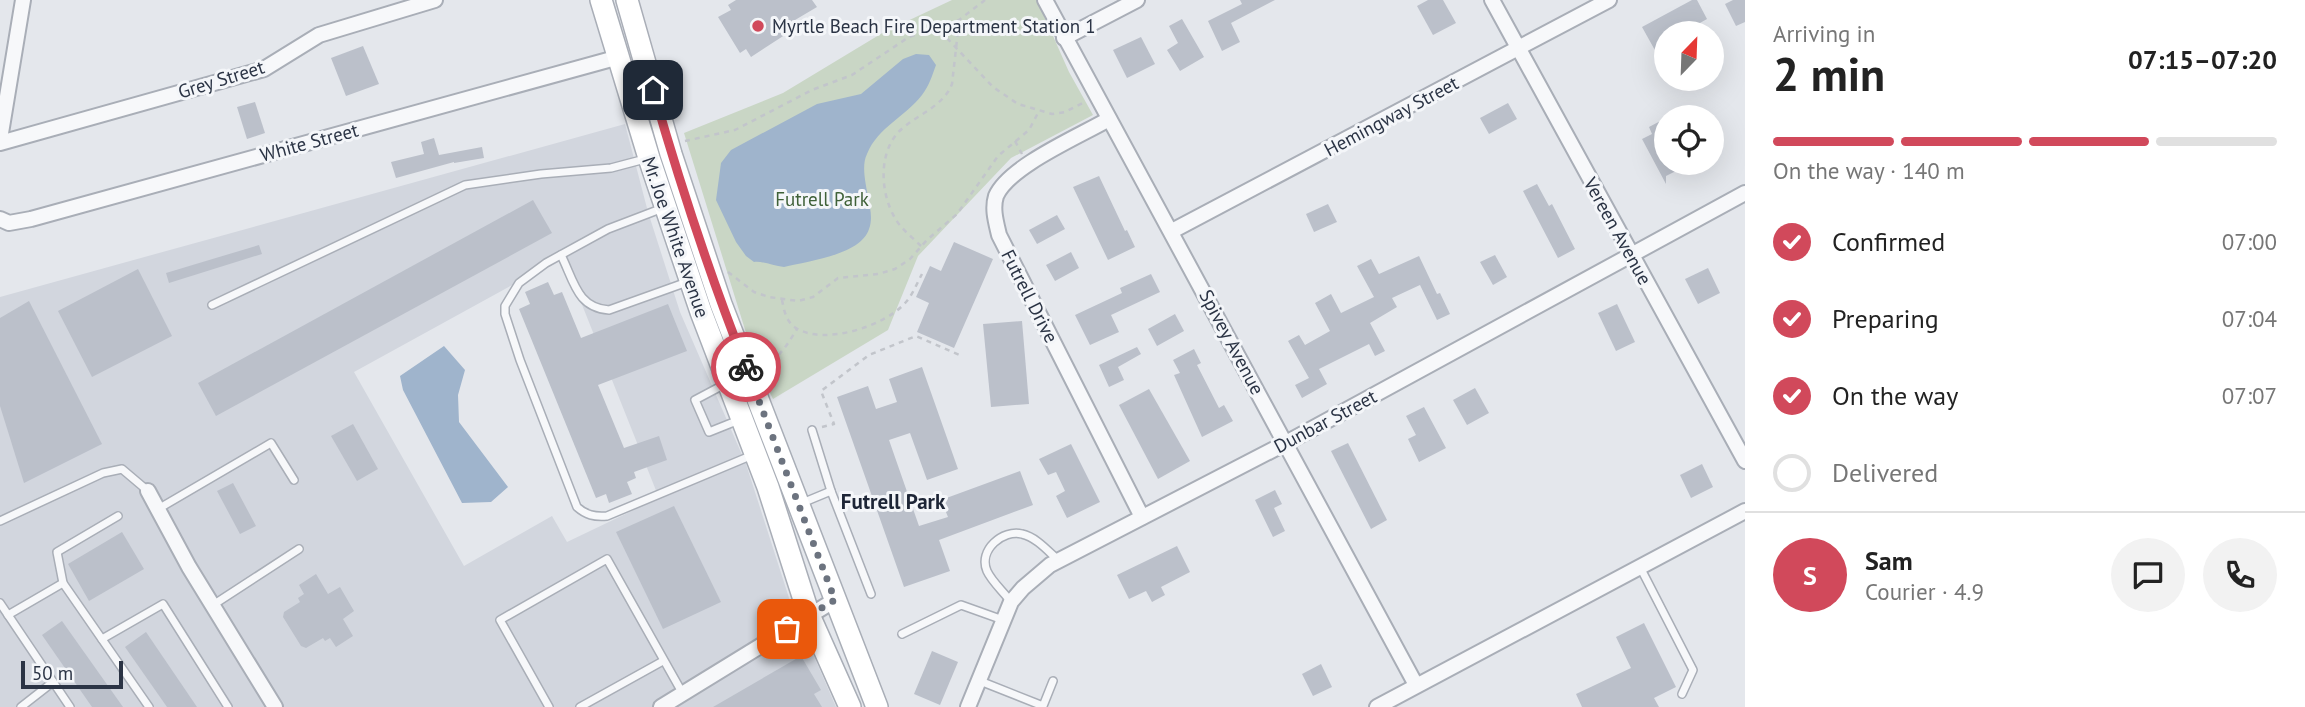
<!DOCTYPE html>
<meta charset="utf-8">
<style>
:root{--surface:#fff;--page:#f2f2f2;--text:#222;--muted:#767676;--line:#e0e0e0;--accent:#d1495b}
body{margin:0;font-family:"PT Sans",sans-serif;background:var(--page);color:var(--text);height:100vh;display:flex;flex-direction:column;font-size:26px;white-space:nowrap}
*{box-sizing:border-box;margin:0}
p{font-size:23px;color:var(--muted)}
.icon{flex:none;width:38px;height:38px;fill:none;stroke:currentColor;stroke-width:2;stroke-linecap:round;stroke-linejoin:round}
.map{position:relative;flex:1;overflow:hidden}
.details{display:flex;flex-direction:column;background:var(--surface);width:560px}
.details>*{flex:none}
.needle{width:46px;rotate:23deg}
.fabs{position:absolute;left:1654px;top:21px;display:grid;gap:14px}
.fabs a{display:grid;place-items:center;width:70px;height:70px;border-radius:50%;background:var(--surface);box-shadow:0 7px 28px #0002;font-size:35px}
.scale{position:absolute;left:21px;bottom:18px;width:102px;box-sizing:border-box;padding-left:7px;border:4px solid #2b3445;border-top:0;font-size:19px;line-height:24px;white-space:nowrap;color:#2b3445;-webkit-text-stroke:5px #f4f6f9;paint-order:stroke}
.pin{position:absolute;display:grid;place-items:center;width:60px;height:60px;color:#fff;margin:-30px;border-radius:14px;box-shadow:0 4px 10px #0006}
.courier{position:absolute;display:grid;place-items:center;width:70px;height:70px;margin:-35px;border:5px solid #d1495b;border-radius:50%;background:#fff;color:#222;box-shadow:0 2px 9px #0007}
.head em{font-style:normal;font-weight:700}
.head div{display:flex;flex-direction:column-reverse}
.head{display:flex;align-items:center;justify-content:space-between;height:119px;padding:0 28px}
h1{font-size:46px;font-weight:700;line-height:52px}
.bar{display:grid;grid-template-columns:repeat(4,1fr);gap:10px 7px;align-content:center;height:84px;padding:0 28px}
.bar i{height:9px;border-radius:5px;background:var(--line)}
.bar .active{background:var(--accent)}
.bar p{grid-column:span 4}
.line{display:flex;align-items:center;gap:18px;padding:0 28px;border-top:2px solid var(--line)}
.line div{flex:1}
.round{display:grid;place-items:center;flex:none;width:74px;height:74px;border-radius:37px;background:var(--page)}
ol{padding:0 28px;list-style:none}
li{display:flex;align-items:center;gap:21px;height:77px}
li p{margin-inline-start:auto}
li .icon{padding:7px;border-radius:50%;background:var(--accent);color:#fff;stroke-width:4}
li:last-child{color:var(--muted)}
li i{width:38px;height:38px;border:4px solid var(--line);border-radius:50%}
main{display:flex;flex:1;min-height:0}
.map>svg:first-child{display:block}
</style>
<main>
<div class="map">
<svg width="1745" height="707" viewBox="0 0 1745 707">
<rect width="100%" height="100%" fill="#e4e7ec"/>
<path fill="#d2d6de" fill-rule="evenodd" d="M625 124 648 212 680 312 746 464 790 601 836 707H0V297ZM563 257 659 498 567 542 552 516 464 566 354 372Z"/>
<path fill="#c9d6c5" d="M952 0H1037L1069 72 1093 115 1011 158 918 256 888 330 773 399 756 365 684 133 783 93 884 32Z"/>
<g fill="#9fb4cc">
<path d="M916 54 929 55 936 65C932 76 929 86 922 95 905 117 878 127 867 154 861 166 866 184 868 197 870 208 873 218 869 229 861 255 808 261 784 267 773 266 764 261 754 262L746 256 736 242 716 200 721 163 731 150 817 104 861 94 903 59Z"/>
<path d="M444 346 465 370 458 395 459 422 508 487 491 502 462 503 403 390 400 376Z"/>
</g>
<g fill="#bbc0ca">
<path d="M736 0H812L817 7 790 23 794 29 751 57 746 49 740 53 718 17 731 10 728 5Z"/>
<path d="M1240 0H1275L1231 23 1240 42 1222 51 1208 21 1242 4Z"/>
<path d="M1428 0H1443L1456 23 1433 35 1417 6Z"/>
<path d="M1692 0H1697L1707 19 1682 33H1666V70L1642 27Z"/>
<path d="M1733 0H1745V22L1736 26 1725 4Z"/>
<path d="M1182 19 1204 57 1180 71 1167 50 1178 43 1169 26Z"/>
<path d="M1141 37 1155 64 1127 78 1113 50Z"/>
<path d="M363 46 379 84 346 96 331 58Z"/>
<path d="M255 102 265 133 247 139 237 107Z"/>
<path d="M1508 103 1517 119 1489 134 1480 118Z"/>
<path d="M1666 118V163H1692L1666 176V184L1642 139 1652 134 1649 127Z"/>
<path d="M434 138 439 155 482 147 484 158 454 163V162L396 178 391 162 424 154 421 142Z"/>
<path d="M1099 176 1125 231 1127 230 1135 247 1108 260 1073 187Z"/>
<path d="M1537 184 1549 206 1552 204 1575 249 1558 258 1523 191Z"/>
<path d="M533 200 552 233 216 416 198 383Z"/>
<path d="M1328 204 1337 222 1314 232 1306 214Z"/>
<path d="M1057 215 1065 229 1037 244 1029 230Z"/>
<path d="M954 242 993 259 954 348 917 332 929 303 916 297 930 266 941 271Z"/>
<path d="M259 245 262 254 169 283 166 273Z"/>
<path d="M1071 252 1079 268 1055 281 1046 265Z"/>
<path d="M1495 255 1507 277 1493 285 1480 262Z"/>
<path d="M1419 256 1437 294 1440 293 1450 314 1437 320 1420 285 1392 298 1397 307 1370 323 1385 351 1375 356 1369 344 1319 369 1327 384 1302 398 1295 385 1309 378 1288 341 1299 335 1305 345 1330 331 1315 303 1331 294 1341 313 1374 297 1357 266 1371 259 1379 274Z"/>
<path d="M1708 268 1720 293 1698 304 1685 279Z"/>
<path d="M138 269 172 336 92 377 58 311Z"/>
<path d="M1151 274 1160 292 1111 315 1119 332 1090 345 1075 315 1122 293 1120 288Z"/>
<path d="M548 282 554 295 562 292 581 338 668 304 687 351 598 385 624 448 659 436 667 460 634 472 636 478 627 482 632 494 609 503 606 494 596 498 519 309 530 304 525 292Z"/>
<path d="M29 301 102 444 24 483 0 406V318Z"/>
<path d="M1617 304 1635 342 1616 351 1598 313Z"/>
<path d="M1175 314 1184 331 1157 346 1148 329Z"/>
<path d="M1022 321 1029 404 991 407 983 324Z"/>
<path d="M1137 347 1141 354 1118 367 1124 380 1109 387 1099 365Z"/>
<path d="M1194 349 1201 363 1197 365 1219 408 1224 405 1233 421 1202 437 1174 375 1180 373 1173 360Z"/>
<path d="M922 367 958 469 927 480 910 433 889 440 919 526 948 517 941 500 1020 471 1033 505 939 540 950 571 904 587 837 397 868 386 876 409 897 402 889 379Z"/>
<path d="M1475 388 1489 413 1467 425 1453 400Z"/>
<path d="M1149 389 1190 461 1158 479 1119 405Z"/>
<path d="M1424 407 1446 448 1419 462 1408 439 1416 435 1406 416Z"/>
<path d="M353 424 378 469 357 481 331 436Z"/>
<path d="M1348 443 1387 520 1371 529 1331 451Z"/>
<path d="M1071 444 1100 502 1067 518 1056 496 1065 491 1056 472 1048 475 1039 459Z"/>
<path d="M1702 464 1713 487 1691 498 1680 475Z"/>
<path d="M233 483 256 526 240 534 217 491Z"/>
<path d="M1275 490 1282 504 1274 508 1285 531 1273 537 1255 500Z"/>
<path d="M674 506 721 602 663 629 616 532Z"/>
<path d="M122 532 144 569 89 601 68 564Z"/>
<path d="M1177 546 1190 572 1161 587 1165 595 1152 602 1146 591 1129 599 1117 575Z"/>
<path d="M316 574 328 594 340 587 354 611 343 619 353 636 336 647 330 638 325 641 323 638 306 648 301 646 283 617 284 612 300 602 298 598 304 594 299 585Z"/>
<path d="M62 621 123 707H92L42 635Z"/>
<path d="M1644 623 1676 687 1654 698 1659 707H1582L1576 694 1631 668 1616 637Z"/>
<path d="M146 632 197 707H167L125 647Z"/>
<path d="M932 651 958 662 940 705 914 694Z"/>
<path d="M801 656 821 690 814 694 822 707H713Z"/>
<path d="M1321 664 1332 687 1313 696 1302 674Z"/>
</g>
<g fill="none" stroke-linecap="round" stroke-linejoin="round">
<g stroke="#a9aeb7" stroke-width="10">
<g id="lane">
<path d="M663 208 608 229 546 263 519 283 505 306V314L520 360 577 507C586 515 594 517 607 516L755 454"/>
<path d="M561 255C574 281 577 308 609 310L690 281"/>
<path d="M212 305 465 185 541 174 611 168 645 159"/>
<path d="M727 383 695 400 709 432 739 420"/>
<path d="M812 430 831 491"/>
<path d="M802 503 831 491 871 594"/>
<path d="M158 509 271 443 294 480"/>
<path d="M0 521 103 473 122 469 148 491"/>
<path d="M1640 567 1693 670 1682 694"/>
<path d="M63 583 57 552 118 516"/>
<path d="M1011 602C1004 592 992 582 987 571 978 550 1003 529 1022 534 1036 537 1048 551 1058 560"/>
<path d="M0 603 70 707"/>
<path d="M213 605 299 549"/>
<path d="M8 615 63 583 149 707"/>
<path d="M902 634 961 605 1003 620"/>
<path d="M102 639 163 604 228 707"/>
<path d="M980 681 1043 706 1053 681"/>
<path d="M21 707 53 682"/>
<path d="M549 707 500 620 607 559 683 694"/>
<path d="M580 707 663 661"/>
</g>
</g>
<g stroke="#a9aeb7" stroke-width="18">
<g id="street">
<path d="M1045 0 1416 685"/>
<path d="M1492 0 1745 461"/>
<path d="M1064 38 1137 0"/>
<path d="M1109 119C1080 136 1009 166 996 196 992 209 996 222 999 235L1142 517"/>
<path d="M0 139 23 0"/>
<path d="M0 143 264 69 319 35 435 0"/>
<path d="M0 219 9 223 31 219 619 57"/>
<path d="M1172 231 1609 0"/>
<path d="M148 491 189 567 275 707"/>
<path d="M661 707 835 600"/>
<path d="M968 707 1011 602 1023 588 1050 565 1286 443 1745 193"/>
<path d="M1377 707 1745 511"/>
</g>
</g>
<g stroke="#a9aeb7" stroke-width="24">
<g id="secondary">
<path d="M601 0 649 158 701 312 768 487 809 615 850 707"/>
<path d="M627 0 671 154 721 304 877 707"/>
</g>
</g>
<g stroke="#c2c5cb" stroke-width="2.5" stroke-dasharray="5 5" stroke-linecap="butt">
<path d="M929 30 945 36 993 87 1018 104 1052 114 1065 112 1085 102"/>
<path d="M685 141 735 130 812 90 852 75 909 37 959 20 985 0"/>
<path d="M1015 141 1022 154"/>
<path d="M921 246C912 237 901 229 895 218 879 191 878 147 904 127 921 113 944 105 952 84L959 22"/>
<path d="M728 272 754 292 769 297 798 301 813 297 838 278 878 274 895 269 910 259 927 240 957 214 998 156 1029 130 1039 111"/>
<path d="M782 300C784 310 786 322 796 328 824 346 886 326 906 302 913 294 917 283 922 274"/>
<path d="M762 366C780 358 787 345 797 329"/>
<path d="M822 427 834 424 821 391 869 355 916 336 962 356"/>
</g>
<use href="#lane" stroke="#f7f8fa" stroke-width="7"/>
<use href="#street" stroke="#f7f8fa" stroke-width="14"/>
<use href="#secondary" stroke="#fff" stroke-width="21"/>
</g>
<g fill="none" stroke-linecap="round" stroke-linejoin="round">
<path stroke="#6c737f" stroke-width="7" stroke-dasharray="0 12.6" d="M746 367 835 600 787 629"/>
<path stroke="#d1495b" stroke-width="9" d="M653 90C680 184 710 276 746 367"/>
</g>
<circle fill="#d1495b" stroke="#f4f6f9" stroke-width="2.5" cx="758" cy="26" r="7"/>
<g text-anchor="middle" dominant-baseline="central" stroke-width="6" stroke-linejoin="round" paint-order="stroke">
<g font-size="19" fill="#2b3445" stroke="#f4f6f9" text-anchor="start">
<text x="772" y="26">Myrtle Beach Fire Department Station 1</text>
</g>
<g font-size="19" fill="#2b3445" stroke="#f4f6f9">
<text transform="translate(221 79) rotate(-17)">Grey Street</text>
<text transform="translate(1391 116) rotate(-28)">Hemingway Street</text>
<text transform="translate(309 142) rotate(-15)">White Street</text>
<text transform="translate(1618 231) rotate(61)">Vereen Avenue</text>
<text transform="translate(676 237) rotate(71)">Mr. Joe White Avenue</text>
<text transform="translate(1030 296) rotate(63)">Futrell Drive</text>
<text transform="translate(1232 342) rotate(62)">Spivey Avenue</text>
<text transform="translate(1325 421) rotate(-28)">Dunbar Street</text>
</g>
<g font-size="19" fill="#3f6138" stroke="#f4f6f9">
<text x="822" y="199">Futrell Park</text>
</g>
<g font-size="21" font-weight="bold" fill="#1d2536" stroke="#f4f6f9">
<text x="893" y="501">Futrell Park</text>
</g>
</g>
</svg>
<div class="fabs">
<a><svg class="needle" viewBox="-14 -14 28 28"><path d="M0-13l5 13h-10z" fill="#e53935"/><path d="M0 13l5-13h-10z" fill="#767676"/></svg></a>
<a><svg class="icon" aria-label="locate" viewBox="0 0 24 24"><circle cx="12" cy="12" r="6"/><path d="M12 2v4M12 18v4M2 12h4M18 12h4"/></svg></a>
</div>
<div class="scale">50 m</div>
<div class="pin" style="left:787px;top:629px;background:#ea580c"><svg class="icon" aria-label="bag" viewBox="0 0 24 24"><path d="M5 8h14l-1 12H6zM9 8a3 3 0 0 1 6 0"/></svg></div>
<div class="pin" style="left:653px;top:90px;background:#1f2937"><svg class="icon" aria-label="home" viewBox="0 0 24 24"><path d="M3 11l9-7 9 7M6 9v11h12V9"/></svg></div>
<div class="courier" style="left:746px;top:367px"><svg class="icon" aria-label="bike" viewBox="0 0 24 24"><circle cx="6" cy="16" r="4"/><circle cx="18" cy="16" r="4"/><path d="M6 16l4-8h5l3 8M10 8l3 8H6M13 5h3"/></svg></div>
</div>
<section class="details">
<div class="head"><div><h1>2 min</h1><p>Arriving in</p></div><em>07:15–07:20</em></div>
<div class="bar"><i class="active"></i><i class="active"></i><i class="active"></i><i></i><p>On the way · 140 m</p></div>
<ol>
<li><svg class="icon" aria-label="check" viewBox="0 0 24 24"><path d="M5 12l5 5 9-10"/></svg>Confirmed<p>07:00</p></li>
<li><svg class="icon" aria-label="check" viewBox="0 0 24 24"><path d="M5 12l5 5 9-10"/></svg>Preparing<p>07:04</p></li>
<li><svg class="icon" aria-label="check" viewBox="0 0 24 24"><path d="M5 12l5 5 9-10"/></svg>On the way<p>07:07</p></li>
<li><i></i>Delivered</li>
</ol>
<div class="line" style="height:126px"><b class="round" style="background:var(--accent);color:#fff">S</b><div><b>Sam</b><p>Courier · 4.9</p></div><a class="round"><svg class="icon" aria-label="chat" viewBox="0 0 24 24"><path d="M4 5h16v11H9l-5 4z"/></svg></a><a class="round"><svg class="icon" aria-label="phone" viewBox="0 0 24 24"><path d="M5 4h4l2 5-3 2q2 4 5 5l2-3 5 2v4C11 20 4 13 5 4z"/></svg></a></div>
</section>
</main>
